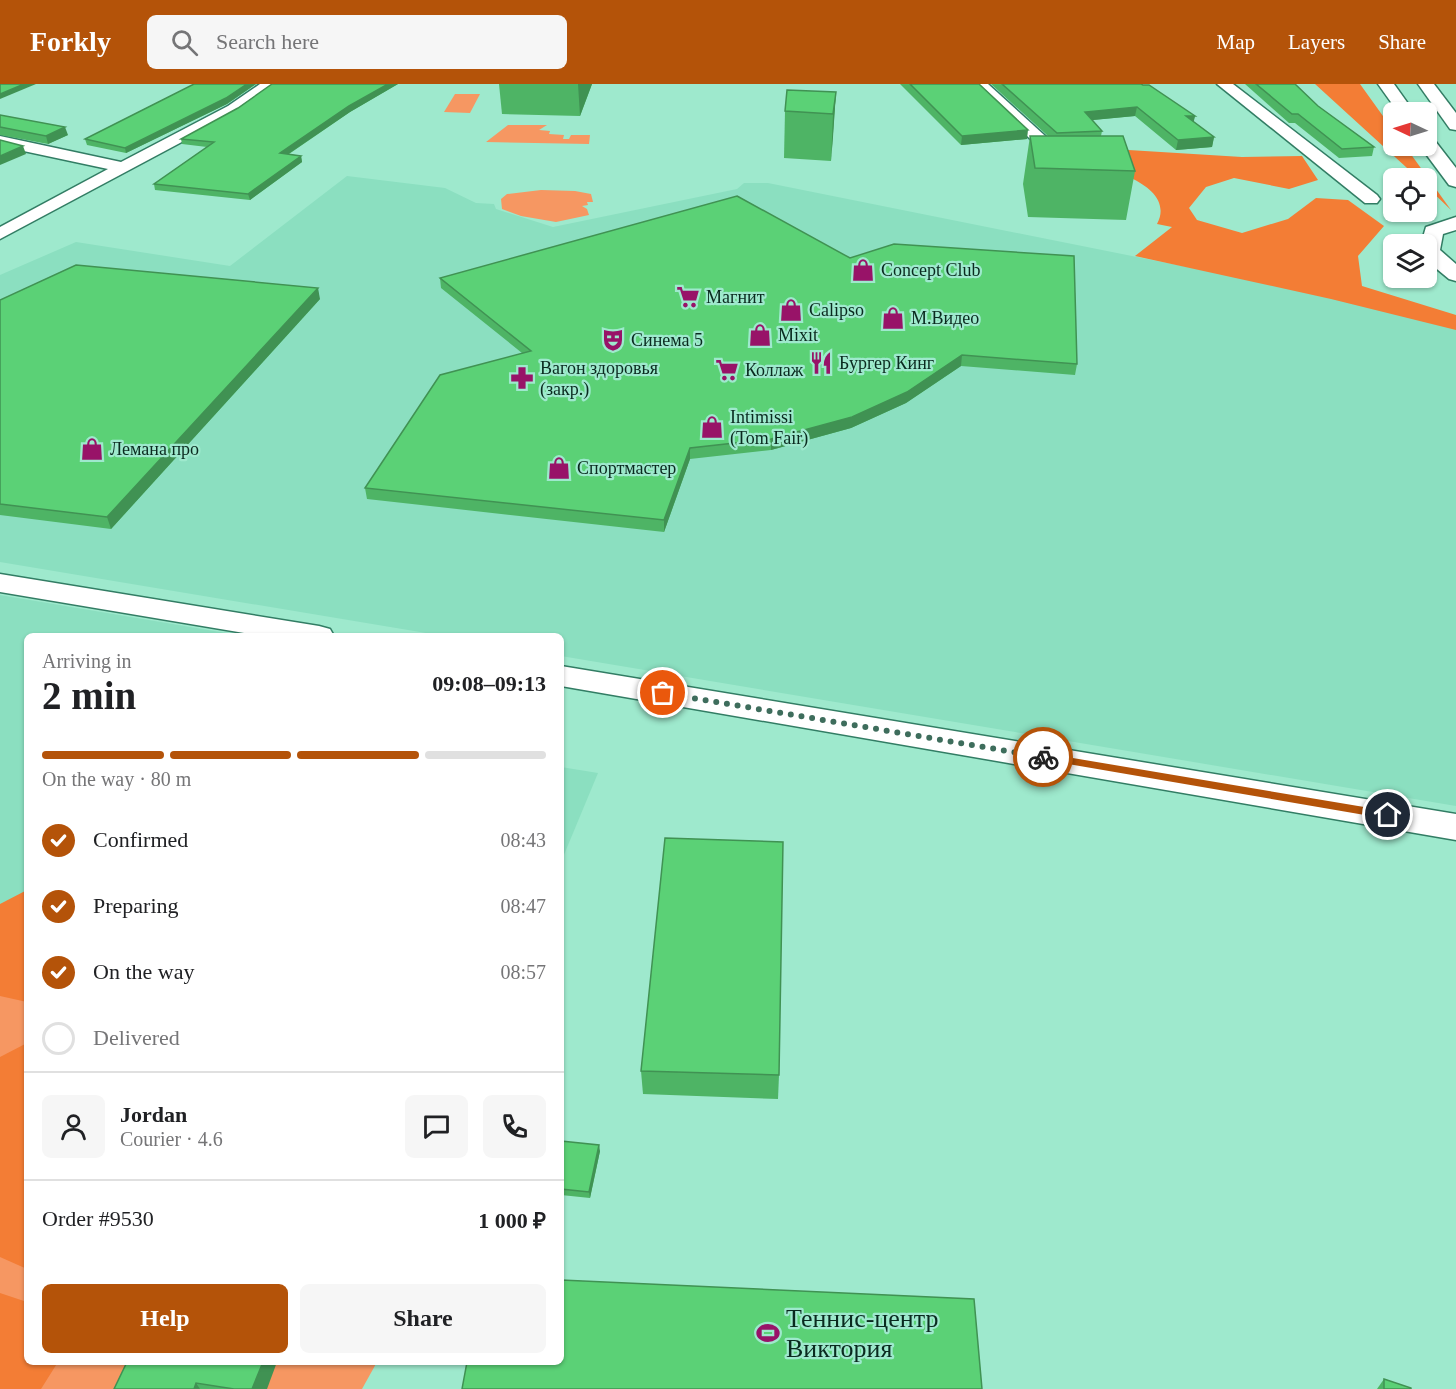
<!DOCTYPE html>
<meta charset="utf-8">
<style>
:root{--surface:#fff;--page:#f6f6f6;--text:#202124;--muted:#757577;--line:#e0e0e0;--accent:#b45309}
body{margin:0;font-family:Georgia,serif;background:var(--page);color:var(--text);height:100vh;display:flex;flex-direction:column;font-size:22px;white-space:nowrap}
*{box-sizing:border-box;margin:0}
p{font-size:20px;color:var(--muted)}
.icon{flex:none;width:33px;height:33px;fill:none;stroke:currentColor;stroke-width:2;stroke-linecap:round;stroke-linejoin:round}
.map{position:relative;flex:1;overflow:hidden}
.details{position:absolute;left:24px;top:549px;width:540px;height:732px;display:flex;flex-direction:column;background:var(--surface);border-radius:9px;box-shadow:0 2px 4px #0004}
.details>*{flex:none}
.needle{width:39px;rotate:274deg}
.fabs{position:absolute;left:1383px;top:18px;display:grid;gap:12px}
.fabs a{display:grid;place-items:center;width:54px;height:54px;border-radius:9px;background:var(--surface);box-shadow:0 2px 4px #0004;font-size:30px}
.pin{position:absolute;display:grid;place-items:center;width:51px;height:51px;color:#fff;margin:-26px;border:3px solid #fff;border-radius:50%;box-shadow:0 2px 6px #0007}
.courier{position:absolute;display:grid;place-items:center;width:60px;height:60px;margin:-30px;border:4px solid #b45309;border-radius:50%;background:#fff;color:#222;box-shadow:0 2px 8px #0007}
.summary em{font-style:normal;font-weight:700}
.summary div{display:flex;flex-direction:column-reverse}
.summary{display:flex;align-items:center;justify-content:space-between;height:102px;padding:0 18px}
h1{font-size:39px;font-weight:700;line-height:45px}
.bar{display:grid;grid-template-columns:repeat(4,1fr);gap:9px 6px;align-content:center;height:72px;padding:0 18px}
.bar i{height:8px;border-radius:4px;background:var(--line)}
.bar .current{background:var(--accent)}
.bar p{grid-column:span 4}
.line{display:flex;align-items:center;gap:15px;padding:0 18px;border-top:2px solid var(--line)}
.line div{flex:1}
.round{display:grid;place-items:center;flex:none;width:63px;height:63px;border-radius:9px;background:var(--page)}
ol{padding:0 18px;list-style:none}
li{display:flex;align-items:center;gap:18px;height:66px}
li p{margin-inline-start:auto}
li .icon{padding:6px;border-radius:50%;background:var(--accent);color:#fff;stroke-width:4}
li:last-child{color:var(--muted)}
li i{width:33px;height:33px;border:3px solid var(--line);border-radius:50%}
.cta{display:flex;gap:12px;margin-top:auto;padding:12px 18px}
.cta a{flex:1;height:69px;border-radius:9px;background:var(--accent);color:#fff;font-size:24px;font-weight:700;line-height:69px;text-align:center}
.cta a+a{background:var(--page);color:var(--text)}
header{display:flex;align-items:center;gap:36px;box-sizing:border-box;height:84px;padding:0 30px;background:var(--accent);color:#fff}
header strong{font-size:28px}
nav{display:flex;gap:33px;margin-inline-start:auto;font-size:21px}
.search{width:420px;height:54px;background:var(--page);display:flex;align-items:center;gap:15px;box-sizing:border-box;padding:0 21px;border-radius:9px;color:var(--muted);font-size:22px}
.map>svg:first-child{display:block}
</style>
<header>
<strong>Forkly</strong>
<div class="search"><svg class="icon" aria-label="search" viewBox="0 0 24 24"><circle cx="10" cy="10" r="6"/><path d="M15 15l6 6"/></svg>Search here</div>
<nav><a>Map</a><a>Layers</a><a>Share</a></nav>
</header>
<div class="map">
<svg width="1456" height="1305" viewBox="0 0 1456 1305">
<rect width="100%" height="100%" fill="#9ee9cd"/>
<g fill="#8bdfc0">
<path d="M347 92 445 104 476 119 494 120 496 125 553 143 737 105 744 99H768L1456 237V722L561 572V552H444L0 478V191L76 158 230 182Z"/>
<path d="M0 511 244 552H27V857L0 855Z"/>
<path d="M561 683 598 689 561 778Z"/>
</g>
<g fill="#f69762">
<path d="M455 10H480L470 29 444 28Z"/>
<path d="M508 41H547L539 46 550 47 549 50 564 51 563 55H569L571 51H590L589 60 486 58Z"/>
<path d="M541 106 575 107 591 110 593 118H587L588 121 582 122 587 125 589 131 556 138 521 132 502 125 501 115 507 110Z"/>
<path d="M0 855 27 857V1278H377L362 1305H0Z"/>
</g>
<g fill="#f37d35">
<path d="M1315 0H1360L1393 46 1394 62H1405L1451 126 1427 103 1426 94H1418Z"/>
<path d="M1096 64 1242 73 1302 72 1318 96 1289 105 1234 94 1206 103 1189 124 1197 136 1242 149 1288 135 1316 114 1348 116 1384 142 1358 172 1362 202 1456 231V246L1331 215 1135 172 1172 143 1157 140C1177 102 1109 85 1085 77Z"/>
<path d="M27 806V918L0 912V820Z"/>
<path d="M27 959V1185L0 1173V973Z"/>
<path d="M0 1209 27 1218V1278H58L41 1305H0Z"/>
</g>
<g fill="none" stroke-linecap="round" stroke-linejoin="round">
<g stroke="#327d64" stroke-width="3">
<g id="minor">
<path d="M260 0H277L238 28 0 155V143L108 85 0 62V52L121 78 228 22Z"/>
<path d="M972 0H988L1054 60 1056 63 1054 66H1042Z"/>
<path d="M1217 0H1233L1377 111 1380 115 1377 119H1365Z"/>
</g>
</g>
<g stroke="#327d64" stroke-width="3">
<g id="tertiary">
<path d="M0 490 319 542 330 545 334 552H262L0 508Z"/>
<path d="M561 582 1456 730V756L561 602Z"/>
</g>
</g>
<g stroke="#327d64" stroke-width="3">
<g id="primary">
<path d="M1378 0H1394L1414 28H1398Z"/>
<path d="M1418 0H1434L1456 29V46L1450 45Z"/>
<path d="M1426 52 1432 53 1456 84V103L1449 101 1420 62H1426Z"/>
<path d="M1456 133V146L1443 150 1440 166 1456 180V197L1449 195 1426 176V160H1421L1426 143Z"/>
</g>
</g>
<use href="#minor" fill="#fff" fill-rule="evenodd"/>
<use href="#tertiary" fill="#fff" fill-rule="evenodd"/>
<use href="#primary" fill="#fff" fill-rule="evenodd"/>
</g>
<g fill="#4eb465">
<path d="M194 0H256L227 20 126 69 87 61 85 55Z"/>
<path d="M272 0H398L350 28 289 70 301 72 302 78 250 116 155 106 154 100 207 63 182 60 181 55 238 24Z"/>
<path d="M499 0H592L580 32 502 30Z"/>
<path d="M900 0H979L1027 55 961 61Z"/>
<path d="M991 0H1141L1195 32 1193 38 1214 53 1212 63 1176 66 1135 32 1092 36 1102 47 1101 52 1135 87 1126 136 1028 133 1023 100 1030 52H1048Z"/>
<path d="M1245 0H1295L1318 22 1374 63 1372 72 1339 74 1295 39H1289Z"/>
<path d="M836 8 831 77 784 74 785 27Z"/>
<path d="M0 31 68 51 48 60 0 51Z"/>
<path d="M850 174 1077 280 1075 291 961 282 906 319 851 344 771 366 690 375 664 448 367 415 365 404 522 269 441 204 440 194Z"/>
<path d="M320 215 111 445 0 431V216Z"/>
<path d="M641 987 779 991 778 1015 643 1010Z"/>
<path d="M561 1057 600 1067 590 1114 561 1111Z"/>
<path d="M127 1278 267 1305H114Z"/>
<path d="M1384 1295 1411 1305H1377Z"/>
</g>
<g fill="#409253">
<path d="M24 0H36L0 15V10Z"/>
<path d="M247 0H256L227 20 126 69 125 64Z"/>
<path d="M388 0H398L350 28 281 75 280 69 349 22Z"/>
<path d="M578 0H592L580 32Z"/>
<path d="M836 8 833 53 831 77 833 30Z"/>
<path d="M1137 23 1135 32 1083 37 1085 28Z"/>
<path d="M1186 32H1195L1193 41Z"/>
<path d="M65 43 68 51 48 60 46 52Z"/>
<path d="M1028 46 1027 55 961 61 962 52Z"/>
<path d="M1214 53 1212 63 1176 66 1178 56Z"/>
<path d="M23 62 26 70 0 81V72Z"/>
<path d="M301 72 302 78 250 116 248 110Z"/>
<path d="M318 204 320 215 111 445 107 433Z"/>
<path d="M962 271 961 282 906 319 851 344 771 366V355Z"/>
<path d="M690 364V375L664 448V436Z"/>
<path d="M599 1061 600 1067 590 1114 589 1108Z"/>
<path d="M263 1278H277L267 1305H252Z"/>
<path d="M196 1299 200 1305H194Z"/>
</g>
<g fill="#5bd176" stroke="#409253" stroke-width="1.5">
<path d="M0 0H24L0 10Z"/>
<path d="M194 0H247L226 14 125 64 85 55Z"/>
<path d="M272 0H388L349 22 280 69 301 72 248 110 154 100 214 58 181 55 238 24Z"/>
<path d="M910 0H979L1028 46 962 52Z"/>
<path d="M1002 0H1141L1143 1H1149L1195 32H1186L1214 53 1178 56 1137 23 1085 28 1102 47 1057 49Z"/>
<path d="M1256 0H1295L1318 22 1374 63 1342 65 1298 30H1292Z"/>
<path d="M787 6 836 8 833 30 785 27Z"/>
<path d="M0 31 65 43 46 52 0 43Z"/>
<path d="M1030 52H1123L1135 87 1035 84Z"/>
<path d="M0 56 23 62 0 72Z"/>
<path d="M737 112 850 174 894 160 1074 172 1077 280 962 271 907 308 852 333 771 355 690 364 664 436 365 404 440 291 531 267 440 194Z"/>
<path d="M76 181 318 204 107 433 0 420V216Z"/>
<path d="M665 754 783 758 779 991 641 987Z"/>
<path d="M561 1057 599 1061 589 1108 561 1105Z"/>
<path d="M561 1196 974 1215 982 1305H462L467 1278H561Z"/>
<path d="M127 1278H263L252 1305H234L196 1299 194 1305H114Z"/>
<path d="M1384 1295 1411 1304V1305H1384Z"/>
</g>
<path fill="#b45309" d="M1043 669 1388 727 1393 731 1388 735 1039 675 1038 673Z"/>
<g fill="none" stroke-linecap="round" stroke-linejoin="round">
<path stroke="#3e6d5c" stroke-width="6" stroke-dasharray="0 10.8" d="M663 609 1043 673"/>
</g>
<defs>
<g id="shop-bare" transform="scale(1.8)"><path d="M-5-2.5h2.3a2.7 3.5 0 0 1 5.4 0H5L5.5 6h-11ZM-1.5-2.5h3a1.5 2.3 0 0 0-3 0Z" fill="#981368" stroke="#9ee9cd" stroke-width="2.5" paint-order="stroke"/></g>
<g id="supermarket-bare" transform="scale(1.8)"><path d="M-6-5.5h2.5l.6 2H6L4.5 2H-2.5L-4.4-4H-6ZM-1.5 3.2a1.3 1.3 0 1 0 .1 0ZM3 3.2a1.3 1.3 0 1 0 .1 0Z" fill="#981368" stroke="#9ee9cd" stroke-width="2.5" paint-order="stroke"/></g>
<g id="theatre-bare" transform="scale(1.8)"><path d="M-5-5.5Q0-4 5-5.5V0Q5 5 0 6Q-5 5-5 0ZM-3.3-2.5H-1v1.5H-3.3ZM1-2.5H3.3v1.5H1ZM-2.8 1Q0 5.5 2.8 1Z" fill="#981368" stroke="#9ee9cd" stroke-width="2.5" paint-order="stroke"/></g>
<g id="restaurant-bare" transform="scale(1.8)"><path d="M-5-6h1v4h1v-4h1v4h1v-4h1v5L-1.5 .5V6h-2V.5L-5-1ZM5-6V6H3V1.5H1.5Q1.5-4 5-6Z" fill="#981368" stroke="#9ee9cd" stroke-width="2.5" paint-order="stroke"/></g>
<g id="pharmacy-bare" transform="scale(1.8)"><path d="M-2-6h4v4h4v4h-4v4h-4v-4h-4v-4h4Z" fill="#981368" stroke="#9ee9cd" stroke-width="2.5" paint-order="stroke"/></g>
<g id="stadium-bare" transform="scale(1.8)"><path d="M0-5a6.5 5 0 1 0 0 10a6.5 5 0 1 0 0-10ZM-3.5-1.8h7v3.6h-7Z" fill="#981368" stroke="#9ee9cd" stroke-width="2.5" paint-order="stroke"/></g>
</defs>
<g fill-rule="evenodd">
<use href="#shop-bare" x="863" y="186"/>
<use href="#supermarket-bare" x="688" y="213"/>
<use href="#shop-bare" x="791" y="226"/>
<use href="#shop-bare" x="893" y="234"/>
<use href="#shop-bare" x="760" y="251"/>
<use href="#theatre-bare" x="613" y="256"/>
<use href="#restaurant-bare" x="821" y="279"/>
<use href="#supermarket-bare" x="727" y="286"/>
<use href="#pharmacy-bare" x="522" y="294"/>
<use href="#shop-bare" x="712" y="343"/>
<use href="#shop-bare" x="92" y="365"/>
<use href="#shop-bare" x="559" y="384"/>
<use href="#stadium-bare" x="768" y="1249"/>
</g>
<g text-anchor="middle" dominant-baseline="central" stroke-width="4.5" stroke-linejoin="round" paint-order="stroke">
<g font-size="18" fill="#0a2a1f" stroke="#9ee9cd" text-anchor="start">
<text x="881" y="186">Concept Club</text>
<text x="706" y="213">Магнит</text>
<text x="809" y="226">Calipso</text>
<text x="911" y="234">М.Видео</text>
<text x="778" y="251">Mixit</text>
<text x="631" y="256">Синема 5</text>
<text x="839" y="279">Бургер Кинг</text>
<text x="540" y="284">Вагон здоровья<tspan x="540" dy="21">(закр.)</tspan></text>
<text x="745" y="286">Коллаж</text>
<text x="730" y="333">Intimissi<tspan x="730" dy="21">(Tom Fair)</tspan></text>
<text x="110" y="365">Лемана про</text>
<text x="577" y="384">Спортмастер</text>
</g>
<g font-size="26" fill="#0a2a1f" stroke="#9ee9cd" text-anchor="start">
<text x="786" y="1234">Теннис-центр<tspan x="786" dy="30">Виктория</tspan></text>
</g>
</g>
</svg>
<div class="fabs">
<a><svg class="needle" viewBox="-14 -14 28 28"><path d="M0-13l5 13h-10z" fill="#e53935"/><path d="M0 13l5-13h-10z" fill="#757577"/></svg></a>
<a><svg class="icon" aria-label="locate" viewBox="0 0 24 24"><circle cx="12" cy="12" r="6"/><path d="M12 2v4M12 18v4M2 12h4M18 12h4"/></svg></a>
<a><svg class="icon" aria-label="layers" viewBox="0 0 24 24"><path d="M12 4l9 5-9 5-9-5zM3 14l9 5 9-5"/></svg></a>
</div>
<div class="pin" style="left:663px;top:609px;background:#ea580c"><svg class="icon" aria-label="bag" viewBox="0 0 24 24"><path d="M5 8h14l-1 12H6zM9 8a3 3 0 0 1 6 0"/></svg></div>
<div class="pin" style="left:1388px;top:731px;background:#1f2937"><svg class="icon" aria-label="home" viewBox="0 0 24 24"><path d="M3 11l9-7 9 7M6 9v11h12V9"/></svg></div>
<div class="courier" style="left:1043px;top:673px"><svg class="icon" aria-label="bike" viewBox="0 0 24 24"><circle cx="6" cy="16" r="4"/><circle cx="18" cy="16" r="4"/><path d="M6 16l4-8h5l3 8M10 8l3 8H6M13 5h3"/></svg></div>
<section class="details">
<div class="summary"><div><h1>2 min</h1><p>Arriving in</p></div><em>09:08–09:13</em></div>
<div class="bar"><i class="current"></i><i class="current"></i><i class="current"></i><i></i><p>On the way · 80 m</p></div>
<ol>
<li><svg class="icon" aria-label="check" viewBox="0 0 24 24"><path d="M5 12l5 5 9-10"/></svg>Confirmed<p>08:43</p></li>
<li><svg class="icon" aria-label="check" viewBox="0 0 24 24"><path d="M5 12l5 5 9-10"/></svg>Preparing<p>08:47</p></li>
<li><svg class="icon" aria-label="check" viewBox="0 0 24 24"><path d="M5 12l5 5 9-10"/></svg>On the way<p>08:57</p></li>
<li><i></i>Delivered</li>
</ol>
<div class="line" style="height:108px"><a class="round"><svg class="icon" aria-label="person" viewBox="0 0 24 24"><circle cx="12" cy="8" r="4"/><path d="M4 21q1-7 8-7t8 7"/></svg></a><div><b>Jordan</b><p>Courier · 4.6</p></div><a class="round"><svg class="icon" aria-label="chat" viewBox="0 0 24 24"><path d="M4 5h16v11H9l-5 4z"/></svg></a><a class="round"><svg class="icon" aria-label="phone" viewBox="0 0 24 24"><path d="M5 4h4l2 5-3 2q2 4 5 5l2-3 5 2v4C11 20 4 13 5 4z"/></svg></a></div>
<div class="line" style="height:78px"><div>Order #9530</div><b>1 000 ₽</b></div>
<div class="cta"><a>Help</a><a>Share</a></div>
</section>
</div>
